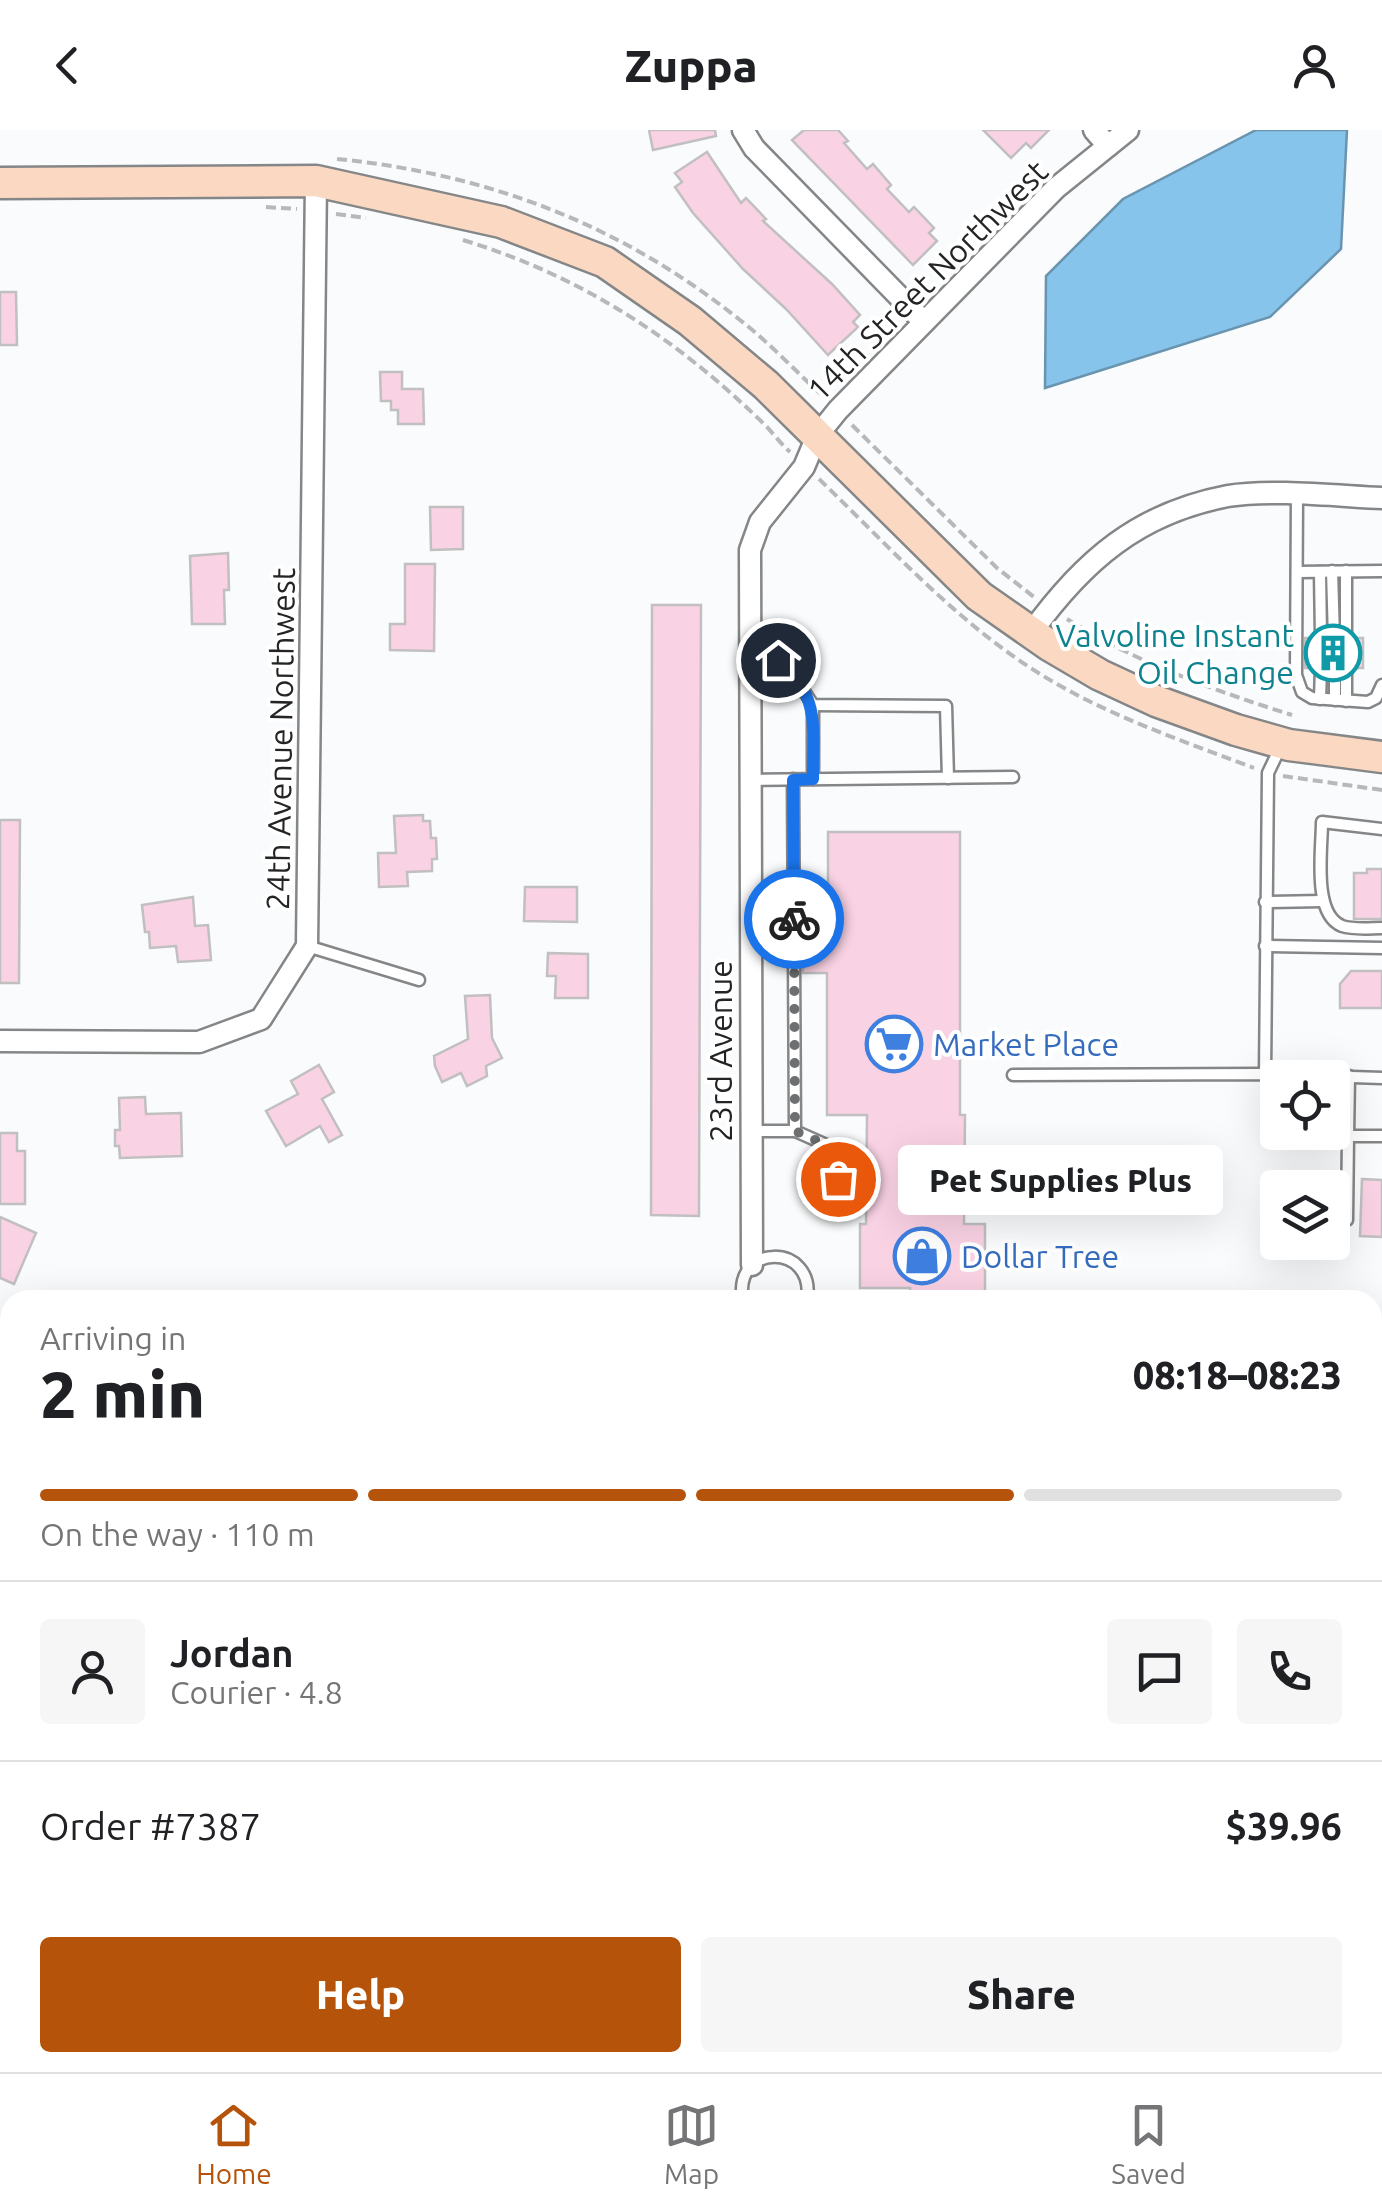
<!DOCTYPE html>
<meta charset="utf-8">
<style>
:root{--surface:#fff;--page:#f6f6f6;--text:#202124;--muted:#757577;--line:#e0e0e0;--accent:#b45309}
body{margin:0;font-family:Ubuntu,sans-serif;background:var(--page);color:var(--text);height:100vh;display:flex;flex-direction:column;font-size:38px;white-space:nowrap}
*{box-sizing:border-box;margin:0}
p{font-size:32px;color:var(--muted)}
.icon{flex:none;width:55px;height:55px;fill:none;stroke:currentColor;stroke-width:2;stroke-linecap:round;stroke-linejoin:round}
.map{position:relative;flex:1;overflow:hidden}
.side{position:absolute;left:0px;top:1160px;width:1382px;height:782px;display:flex;flex-direction:column;background:var(--surface);border-radius:30px 30px 0 0;box-shadow:0 10px 40px #0002}
.side>*{flex:none}
.controls{position:absolute;left:1260px;top:930px;display:grid;gap:20px}
.controls a{display:grid;place-items:center;width:90px;height:90px;border-radius:10px;background:var(--surface);box-shadow:0 10px 40px #0002;font-size:50px}
.pin{position:absolute;display:grid;place-items:center;width:85px;height:85px;color:#fff;margin:-42px;border:5px solid #fff;border-radius:50%;box-shadow:0 2px 10px #0007}
.courier{position:absolute;display:grid;place-items:center;width:100px;height:100px;margin:-50px;border:8px solid #1a73e8;border-radius:50%;background:#fff;color:#222;box-shadow:0 2px 12px #0007}
.bubble{position:absolute;height:70px;border-radius:10px;background:var(--surface);box-shadow:0 10px 40px #0002;font-size:32px;font-weight:800;line-height:70px;text-align:center}
.headline em{font-style:normal;font-weight:800}
.headline div{display:flex;flex-direction:column-reverse}
.headline{display:flex;align-items:center;justify-content:space-between;height:170px;padding:0 40px}
h1{font-size:65px;font-weight:800;line-height:75px}
.bar{display:grid;grid-template-columns:repeat(4,1fr);gap:15px 10px;align-content:center;height:120px;padding:0 40px}
.bar i{height:12px;border-radius:8px;background:var(--line)}
.bar .current{background:var(--accent)}
.bar p{grid-column:span 4}
.line{display:flex;align-items:center;gap:25px;padding:0 40px;border-top:2px solid var(--line)}
.line div{flex:1}
.round{display:grid;place-items:center;flex:none;width:105px;height:105px;border-radius:10px;background:var(--page)}
.cta{display:flex;gap:20px;margin-top:auto;padding:20px 40px}
.cta a{flex:1;height:115px;border-radius:10px;background:var(--accent);color:#fff;font-size:40px;font-weight:800;line-height:115px;text-align:center}
.cta a+a{background:var(--page);color:var(--text)}
header{display:flex;justify-content:space-between;align-items:center;height:130px;padding:0 40px;background:var(--surface);font-size:45px;font-weight:800}
.menu{display:flex;justify-content:space-around;align-items:center;height:140px;border-top:2px solid var(--line);background:var(--surface);font-size:28px;color:var(--muted)}
.menu a{display:grid;justify-items:center;gap:5px}
.menu .current{color:var(--accent)}
.map>svg:first-child{display:block}
</style>
<header><svg class="icon" aria-label="back" viewBox="0 0 24 24"><path d="M15 5l-7 7 7 7"/></svg>Zuppa<svg class="icon" aria-label="person" viewBox="0 0 24 24"><circle cx="12" cy="8" r="4"/><path d="M4 21q1-7 8-7t8 7"/></svg></header>
<div class="map">
<svg width="1382" height="1942" viewBox="0 0 1382 1942">
<rect width="100%" height="100%" fill="#f9fbfc"/>
<path fill="#e9f0f8" d="M1372 1282H1382V1942H0V1283H10V1932H1372Z"/>
<path fill="#c9d7a8" d="M0 1852 10 1853V1932H238V1942H0Z"/>
<path fill="#87c4eb" stroke="#6994af" stroke-width="2.5" d="M1256 0H1347L1341 119 1270 187 1045 258 1046 146 1123 69Z"/>
<g fill="#f9d2e4" stroke="#c1bfc0" stroke-width="2.5">
<path d="M649 0H715L716 6 653 20Z"/>
<path d="M804 0H838L848 11 844 13 867 39 873 34 891 55 887 59 909 82 914 77 934 98 929 103 937 111 913 135 792 10Z"/>
<path d="M983 0H1049L1031 18 1026 13 1011 28Z"/>
<path d="M707 22 741 73 746 68 766 89 763 91 832 154 860 185 853 192 858 197 828 225 786 179 743 139 693 83 675 57 682 52 675 43Z"/>
<path d="M0 162H16L17 215H0Z"/>
<path d="M380 242H402V259H423L424 294H398V280H391V271H381Z"/>
<path d="M430 377H463V419L431 420Z"/>
<path d="M228 423 229 460H224L225 494H192L190 426Z"/>
<path d="M405 434H435L434 521 390 520V494H405Z"/>
<path d="M652 475H701L699 1086 651 1085Z"/>
<path d="M1305 508H1312L1320 517 1327 514 1347 517 1355 508H1363V538H1355L1347 529 1328 533 1320 529 1312 538H1305Z"/>
<path d="M423 685V691H430L431 708H436L437 729H432V741L407 742 408 756 379 757 378 723H396L394 686Z"/>
<path d="M0 690H20L19 853H0Z"/>
<path d="M828 702H960V985H965L964 1094H985V1170H910V1158H860V1094H866L867 985H827V843H803V810H828Z"/>
<path d="M1367 739H1382V789H1354V743H1367Z"/>
<path d="M525 757H577V792L524 791Z"/>
<path d="M193 767 195 796 208 795 211 830 178 832 176 816 150 818 149 802H145L142 775Z"/>
<path d="M548 823 588 824V868H555L556 846H547Z"/>
<path d="M1351 841H1382V878H1340V854Z"/>
<path d="M490 865 492 908 502 928 486 936 487 946 467 956 461 943 442 952 435 936 434 926 468 909 465 866Z"/>
<path d="M319 935 334 962 322 969 342 1005 329 1012 320 996 286 1016 266 981 298 964 291 951Z"/>
<path d="M145 967 146 984 181 983 182 1026 120 1028 119 1016H115V1000H120L119 968Z"/>
<path d="M0 1003H17V1021H25V1074H0Z"/>
<path d="M1362 1049 1382 1050V1107L1360 1106Z"/>
<path d="M0 1087 36 1103 14 1154 0 1148Z"/>
</g>
<g fill="none" stroke-linecap="round" stroke-linejoin="round">
<g stroke="#858688" stroke-width="15">
<g id="lane">
<path d="M1297 365 1296 545 1302 562 1312 568 1368 572 1376 568 1382 555"/>
<path d="M1332 441 1334 508"/>
<path d="M1346 441V508"/>
<path d="M1297 442 1382 441"/>
<path d="M1320 442 1321 508"/>
<path d="M751 530H784L813 575 946 576 948 648"/>
<path d="M1346 538V571"/>
<path d="M1320 569 1321 538"/>
<path d="M1335 570V538"/>
<path d="M813 575V649"/>
<path d="M750 650 1013 647"/>
<path d="M1382 699 1322 692C1322 719 1312 784 1342 796 1354 800 1370 798 1382 798"/>
<path d="M1265 772 1322 771"/>
<path d="M307 816 419 850"/>
<path d="M1265 816 1382 818"/>
<path d="M1265 944 1268 643 1280 618"/>
<path d="M1013 945 1265 944 1382 948"/>
<path d="M1349 946 1348 1006H1382"/>
<path d="M752 1001H795L793 649"/>
<path d="M795 1001 838 1020 839 1078"/>
<path d="M1347 1090 1348 1006"/>
<path d="M743 1170C732 1113 816 1112 807 1170"/>
<path d="M1372 1251H1382"/>
<path d="M1372 1298H1382"/>
<path d="M1372 1598 1382 1599"/>
<path d="M891 1942 892 1932"/>
<path d="M921 1942 922 1932"/>
<path d="M1121 1942V1932"/>
<path d="M1305 1942 1317 1932"/>
</g>
</g>
<g stroke="#858688" stroke-width="25">
<g id="street">
<path d="M743 0 754 18 923 191"/>
<path d="M1094 0 1108 16"/>
<path d="M1031 503C1083 431 1138 383 1228 366 1270 359 1338 366 1382 368"/>
<path d="M0 911 199 912 261 889 307 816 316 51"/>
<path d="M752 1135 750 420 760 392 804 337 817 306 838 280 1056 58 1128 0"/>
</g>
</g>
<g stroke="#858688" stroke-width="35">
<path id="secondary" d="M0 53 316 51 501 92 605 132 690 191 766 255 979 466 1049 515 1100 545 1156 571 1236 600 1289 615 1382 627"/>
</g>
<g stroke="#b7b8b9" stroke-width="4" stroke-dasharray="10 5" stroke-linecap="butt">
<path d="M337 29C489 44 621 95 740 190 770 213 796 242 824 267"/>
<path d="M266 77 297 79"/>
<path d="M336 84 366 88"/>
<path d="M463 110C581 146 676 208 764 294 773 303 780 313 790 322"/>
<path d="M852 295 997 438 1034 467"/>
<path d="M819 349C894 421 965 502 1057 554 1120 590 1186 612 1254 638"/>
<path d="M1067 489C1137 533 1213 560 1292 585"/>
<path d="M1283 646 1382 660"/>
</g>
<use href="#lane" stroke="#fff" stroke-width="10"/>
<use href="#street" stroke="#fff" stroke-width="20"/>
<use href="#secondary" stroke="#fad8c2" stroke-width="30"/>
</g>
<g fill="none" stroke-linecap="round" stroke-linejoin="round">
<path stroke="#6e6f70" stroke-width="10" stroke-dasharray="0 18" d="M794 789 795 1001 838 1020V1049"/>
<path stroke="#1a73e8" stroke-width="12" d="M778 530H784C820 574 813 596 813 649L793 650 794 789"/>
</g>
<defs>
<g id="building-ring" transform="scale(2.875)"><circle r="9.5" fill="#fff" stroke="#0f9aa8" stroke-width="1.5"/><path d="M-4-6H4V6H1V3H-1V6H-4ZM-2.5-4.3h1.7v1.8h-1.7ZM.8-4.3h1.7v1.8H.8ZM-2.5-1h1.7V.8h-1.7ZM.8-1h1.7V.8H.8Z" fill="#0f9aa8"/></g>
<g id="supermarket-ring" transform="scale(2.875)"><circle r="9.5" fill="#fff" stroke="#3f7fe0" stroke-width="1.5"/><path d="M-6-5.5h2.5l.6 2H6L4.5 2H-2.5L-4.4-4H-6ZM-1.5 3.2a1.3 1.3 0 1 0 .1 0ZM3 3.2a1.3 1.3 0 1 0 .1 0Z" fill="#3f7fe0"/></g>
<g id="shop-ring" transform="scale(2.875)"><circle r="9.5" fill="#fff" stroke="#3f7fe0" stroke-width="1.5"/><path d="M-5-2.5h2.3a2.7 3.5 0 0 1 5.4 0H5L5.5 6h-11ZM-1.5-2.5h3a1.5 2.3 0 0 0-3 0Z" fill="#3f7fe0"/></g>
</defs>
<g fill-rule="evenodd">
<use href="#building-ring" x="1333" y="523"/>
<use href="#supermarket-ring" x="894" y="914"/>
<use href="#shop-ring" x="922" y="1126"/>
</g>
<g text-anchor="middle" dominant-baseline="central" stroke-width="8" stroke-linejoin="round" paint-order="stroke">
<g font-size="32" fill="#232424" stroke="#fff">
<text transform="translate(927 150) rotate(-45)">14th Street Northwest</text>
<text transform="translate(280 609) rotate(-89)">24th Avenue Northwest</text>
<text transform="translate(720 921) rotate(-90)">23rd Avenue</text>
</g>
<g font-size="32" fill="#0d838f" stroke="#fff" text-anchor="end">
<text x="1294" y="505">Valvoline Instant<tspan x="1294" dy="37">Oil Change</tspan></text>
</g>
<g font-size="32" fill="#366cbe" stroke="#fff" text-anchor="start">
<text x="933" y="914">Market Place</text>
<text x="961" y="1126">Dollar Tree</text>
</g>
</g>
</svg>
<div class="controls">
<a><svg class="icon" aria-label="locate" viewBox="0 0 24 24"><circle cx="12" cy="12" r="6"/><path d="M12 2v4M12 18v4M2 12h4M18 12h4"/></svg></a>
<a><svg class="icon" aria-label="layers" viewBox="0 0 24 24"><path d="M12 4l9 5-9 5-9-5zM3 14l9 5 9-5"/></svg></a>
</div>
<div class="pin" style="left:838px;top:1049px;background:#ea580c"><svg class="icon" aria-label="bag" viewBox="0 0 24 24"><path d="M5 8h14l-1 12H6zM9 8a3 3 0 0 1 6 0"/></svg></div>
<div class="pin" style="left:778px;top:530px;background:#1f2937"><svg class="icon" aria-label="home" viewBox="0 0 24 24"><path d="M3 11l9-7 9 7M6 9v11h12V9"/></svg></div>
<div class="courier" style="left:794px;top:789px"><svg class="icon" aria-label="bike" viewBox="0 0 24 24"><circle cx="6" cy="16" r="4"/><circle cx="18" cy="16" r="4"/><path d="M6 16l4-8h5l3 8M10 8l3 8H6M13 5h3"/></svg></div>
<div class="bubble" style="left:898px;top:1015px;width:325px">Pet Supplies Plus</div>
<section class="side">
<div class="headline"><div><h1>2 min</h1><p>Arriving in</p></div><em>08:18–08:23</em></div>
<div class="bar"><i class="current"></i><i class="current"></i><i class="current"></i><i></i><p>On the way · 110 m</p></div>
<div class="line" style="height:180px"><a class="round"><svg class="icon" aria-label="person" viewBox="0 0 24 24"><circle cx="12" cy="8" r="4"/><path d="M4 21q1-7 8-7t8 7"/></svg></a><div><b>Jordan</b><p>Courier · 4.8</p></div><a class="round"><svg class="icon" aria-label="chat" viewBox="0 0 24 24"><path d="M4 5h16v11H9l-5 4z"/></svg></a><a class="round"><svg class="icon" aria-label="phone" viewBox="0 0 24 24"><path d="M5 4h4l2 5-3 2q2 4 5 5l2-3 5 2v4C11 20 4 13 5 4z"/></svg></a></div>
<div class="line" style="height:130px"><div>Order #7387</div><b>$39.96</b></div>
<div class="cta"><a>Help</a><a>Share</a></div>
</section>
</div>
<nav class="menu">
<a class="current"><svg class="icon" aria-label="home" viewBox="0 0 24 24"><path d="M3 11l9-7 9 7M6 9v11h12V9"/></svg>Home</a>
<a><svg class="icon" aria-label="map" viewBox="0 0 24 24"><path d="M3 6l6-2 6 2 6-2v14l-6 2-6-2-6 2zM9 4v14M15 6v14"/></svg>Map</a>
<a><svg class="icon" aria-label="saved" viewBox="0 0 24 24"><path d="M7 4h10v16l-5-4-5 4z"/></svg>Saved</a>
</nav>
